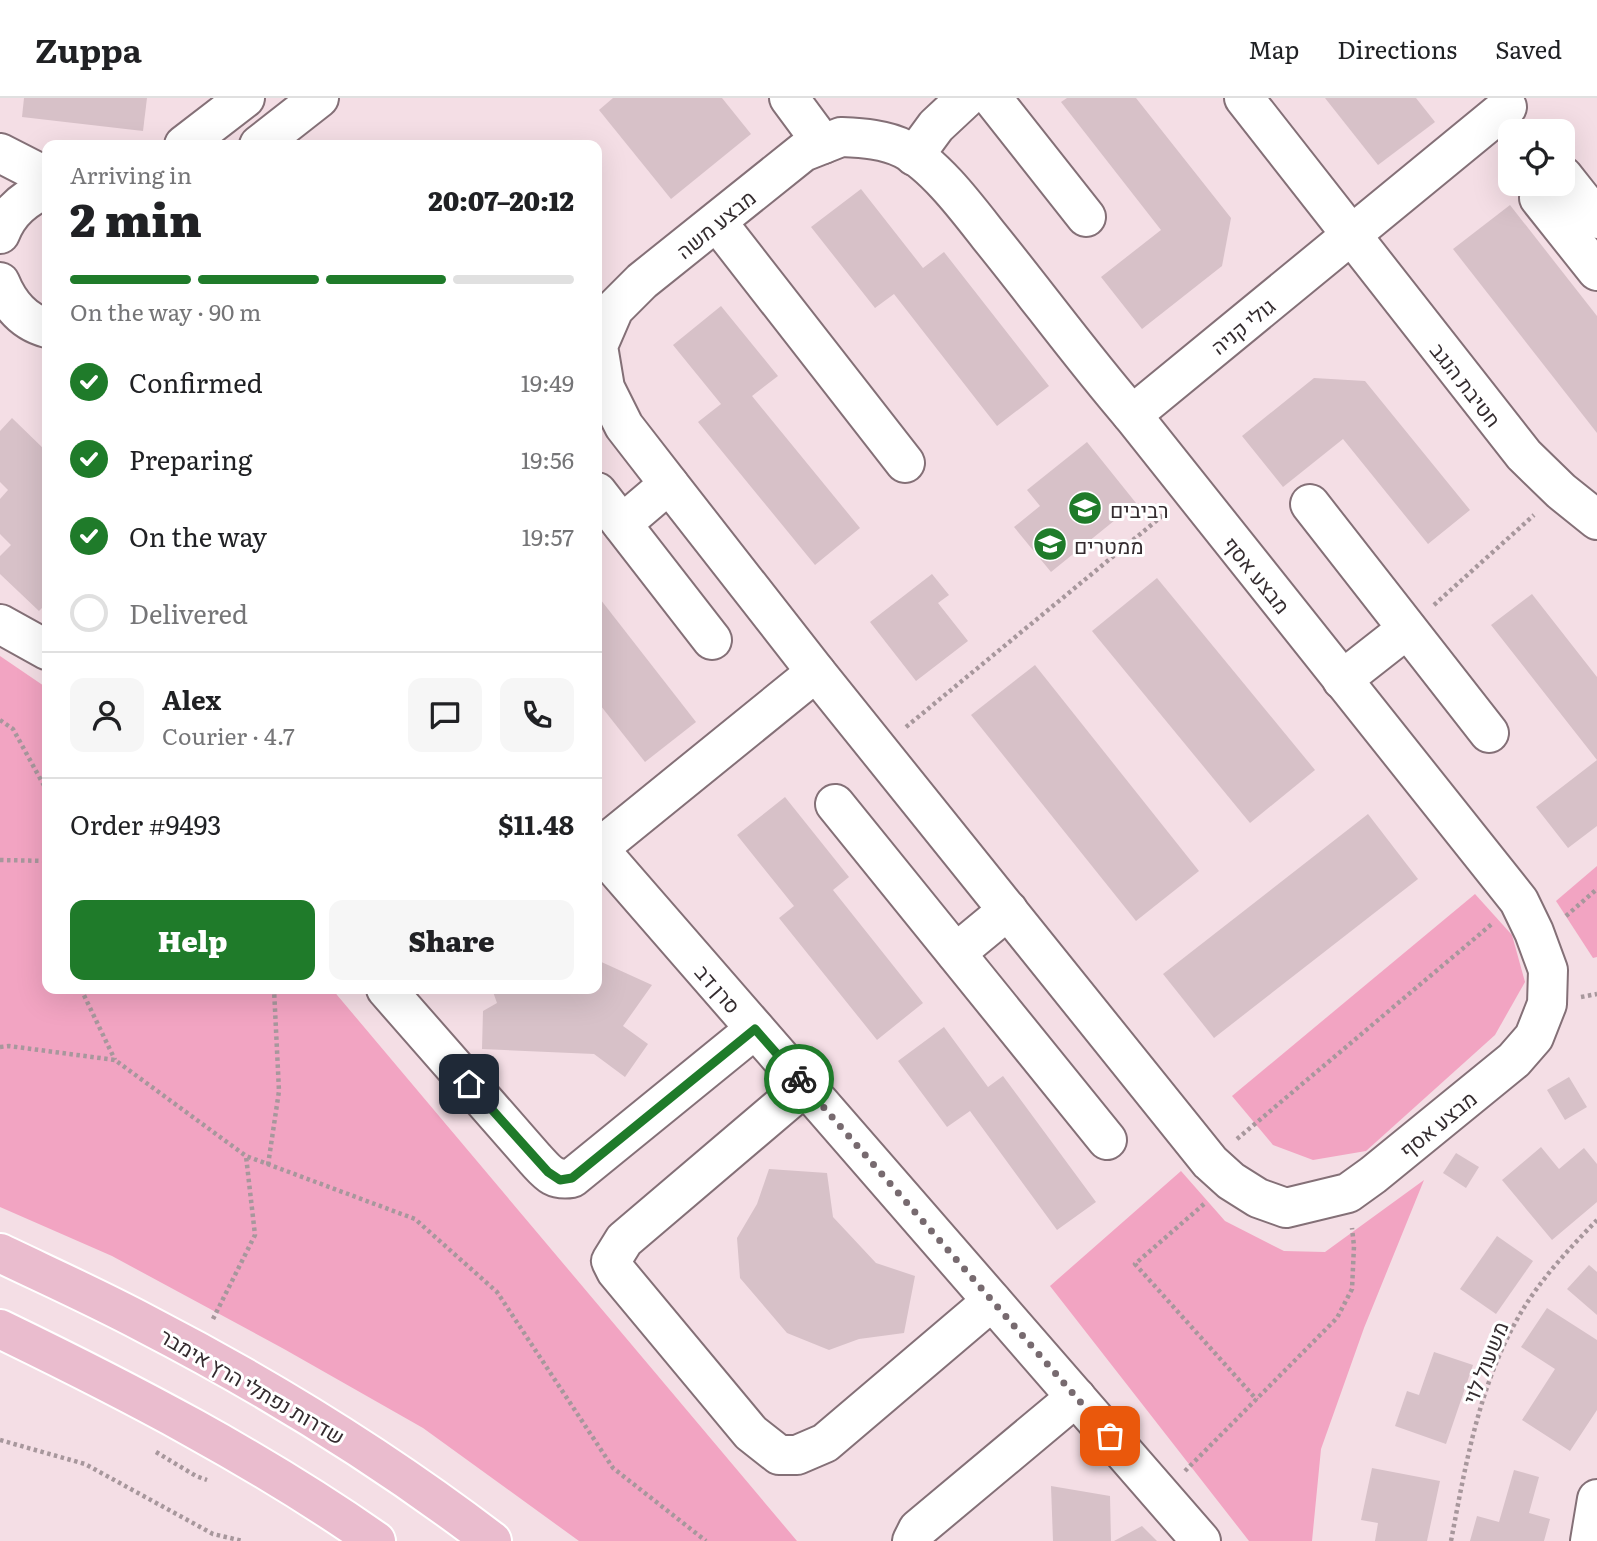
<!DOCTYPE html>
<meta charset="utf-8">
<style>
:root{--surface:#fff;--page:#f6f6f6;--text:#202124;--muted:#757577;--line:#e0e0e0;--accent:#1f7b2a}
body{margin:0;font-family:Literata,Heebo,serif;background:var(--page);color:var(--text);height:100vh;display:flex;flex-direction:column;font-size:26px;white-space:nowrap}
*{box-sizing:border-box;margin:0}
p{font-size:23px;color:var(--muted)}
.icon{flex:none;width:38px;height:38px;fill:none;stroke:currentColor;stroke-width:2;stroke-linecap:round;stroke-linejoin:round}
.map{position:relative;flex:1;overflow:hidden}
.sheet{position:absolute;left:42px;top:42px;width:560px;height:854px;display:flex;flex-direction:column;background:var(--surface);border-radius:14px;box-shadow:0 7px 28px #0002}
.sheet>*{flex:none}
.tools{position:absolute;left:1498px;top:21px;display:grid;gap:14px}
.tools a{display:grid;place-items:center;width:77px;height:77px;border-radius:14px;background:var(--surface);box-shadow:0 7px 28px #0002;font-size:35px}
.pin{position:absolute;display:grid;place-items:center;width:60px;height:60px;color:#fff;margin:-30px;border-radius:14px;box-shadow:0 4px 10px #0006}
.courier{position:absolute;display:grid;place-items:center;width:70px;height:70px;margin:-35px;border:5px solid #1f7b2a;border-radius:50%;background:#fff;color:#222;box-shadow:0 2px 9px #0007}
.summary em{font-style:normal;font-weight:800}
.summary div{display:flex;flex-direction:column-reverse}
.summary{display:flex;align-items:center;justify-content:space-between;height:119px;padding:0 28px}
h1{font-size:46px;font-weight:800;line-height:52px}
.bar{display:grid;grid-template-columns:repeat(4,1fr);gap:10px 7px;align-content:center;height:84px;padding:0 28px}
.bar i{height:9px;border-radius:5px;background:var(--line)}
.bar .current{background:var(--accent)}
.bar p{grid-column:span 4}
.line{display:flex;align-items:center;gap:18px;padding:0 28px;border-top:2px solid var(--line)}
.line div{flex:1}
.round{display:grid;place-items:center;flex:none;width:74px;height:74px;border-radius:14px;background:var(--page)}
ol{padding:0 28px;list-style:none}
li{display:flex;align-items:center;gap:21px;height:77px}
li p{margin-inline-start:auto}
li .icon{padding:7px;border-radius:50%;background:var(--accent);color:#fff;stroke-width:4}
li:last-child{color:var(--muted)}
li i{width:38px;height:38px;border:4px solid var(--line);border-radius:50%}
.primary-button{display:flex;gap:14px;margin-top:auto;padding:14px 28px}
.primary-button a{flex:1;height:80px;border-radius:14px;background:var(--accent);color:#fff;font-size:28px;font-weight:800;line-height:80px;text-align:center}
.primary-button a+a{background:var(--page);color:var(--text)}
header{display:flex;align-items:center;gap:42px;box-sizing:border-box;height:98px;padding:0 35px;background:var(--surface);border-bottom:2px solid var(--line)}
header strong{font-size:33px}
nav{display:flex;gap:38px;margin-inline-start:auto;font-size:24px}
.map>svg:first-child{display:block}
</style>
<header>
<strong>Zuppa</strong>
<nav><a>Map</a><a>Directions</a><a>Saved</a></nav>
</header>
<div class="map">
<svg width="1597" height="1443" viewBox="0 0 1597 1443">
<rect width="100%" height="100%" fill="#f4dee5"/>
<g fill="#f2a4c2">
<path d="M0 558 47 590V891H332L797 1443H579L423 1330 284 1251 112 1158 0 1109Z"/>
<path d="M1597 768V859L1593 860 1556 803Z"/>
<path d="M1475 796 1512 837 1525 884 1495 937 1366 1053 1313 1062 1273 1047 1232 998Z"/>
<path d="M1181 1073 1225 1123 1284 1153 1325 1154 1424 1082 1364 1230 1321 1351 1312 1443H1249L1050 1188Z"/>
</g>
<g fill="#d7c1c8">
<path d="M24 0H147L143 33 22 19Z"/>
<path d="M613 0H722L751 36 671 101 599 12Z"/>
<path d="M1067 0H1136L1231 120 1222 168 1142 231 1101 179 1161 132 1061 4Z"/>
<path d="M1325 0H1416L1435 24 1378 67Z"/>
<path d="M861 91 923 170 944 154 1049 288 997 328 894 196 875 210 811 129Z"/>
<path d="M1510 107 1597 218V335L1453 151Z"/>
<path d="M721 208 778 278 752 298 860 430 815 467 698 324 721 306 673 247Z"/>
<path d="M1314 280 1365 283 1470 412 1428 446 1343 341 1283 389 1242 338Z"/>
<path d="M12 320 47 354V505L39 513 0 476V458L11 447 0 436V401L8 392 0 384V333Z"/>
<path d="M1087 344 1136 405 1051 474 1014 429 1040 408 1027 392Z"/>
<path d="M932 476 949 497 938 505 968 543 916 583 870 524Z"/>
<path d="M1157 480 1315 672 1250 725 1092 533Z"/>
<path d="M1532 496 1597 579V728L1568 750 1536 709 1597 662 1491 527Z"/>
<path d="M597 497 696 624 645 664 597 603Z"/>
<path d="M1035 567 1199 773 1136 823 971 617Z"/>
<path d="M785 699 849 779 833 792 923 905 877 942 779 820 794 808 737 737Z"/>
<path d="M1368 716 1418 781 1214 940 1163 876Z"/>
<path d="M597 862 652 887 623 928 648 946 625 979 594 956 482 951 483 913 497 905 492 891H597Z"/>
<path d="M944 929 988 989 1003 978 1096 1104 1057 1132 970 1013 947 1029 898 963Z"/>
<path d="M1569 979 1587 1009 1565 1022 1547 992Z"/>
<path d="M1541 1049 1559 1071 1584 1050 1597 1066V1104L1552 1142 1502 1082Z"/>
<path d="M1456 1055 1479 1069 1466 1090 1443 1075Z"/>
<path d="M769 1071 827 1075 833 1119 876 1165 915 1178 904 1235 859 1241 829 1252 787 1235 740 1180 737 1140 757 1106Z"/>
<path d="M1497 1138 1533 1163 1496 1216 1460 1191Z"/>
<path d="M1589 1167 1597 1174V1217L1567 1191Z"/>
<path d="M1547 1210 1597 1242V1312L1570 1353 1522 1322 1555 1271 1521 1249Z"/>
<path d="M1434 1254 1473 1267 1446 1346 1395 1328 1407 1293 1419 1297Z"/>
<path d="M1372 1370 1440 1383 1427 1443H1375L1378 1425 1361 1422Z"/>
<path d="M1514 1372 1539 1379 1529 1415 1550 1421 1544 1443H1470L1477 1418 1499 1424Z"/>
<path d="M1051 1388 1110 1398 1111 1443H1053Z"/>
<path d="M1142 1428 1157 1443H1114Z"/>
</g>
<g fill="none" stroke-linecap="round" stroke-linejoin="round">
<g stroke="#847077" stroke-width="42">
<g id="minor">
<path d="M789 0 823 46"/>
<path d="M992 0 1086 119"/>
<path d="M1244 0 1524 357 1561 393 1597 422"/>
<path d="M841 39C862 40 885 41 904 51 935 67 967 110 989 138 1037 197 1082 259 1132 317L1519 803 1534 834 1548 872 1547 906 1534 939 1514 962 1373 1077 1348 1095 1286 1110 1258 1100 1231 1083 1210 1064 816 574 669 386 624 328 605 290 598 248 614 211 642 183 803 54Z"/>
<path d="M184 47 245 0"/>
<path d="M259 47 319 0"/>
<path d="M0 55 47 79"/>
<path d="M914 58 936 28 966 0"/>
<path d="M1563 78 1597 121"/>
<path d="M1539 100 1597 173"/>
<path d="M717 124 905 365"/>
<path d="M0 136C9 113 25 100 47 91"/>
<path d="M0 184C9 206 24 224 47 230"/>
<path d="M1132 317 1507 9"/>
<path d="M597 394 712 542"/>
<path d="M1310 406 1489 635"/>
<path d="M622 426 669 386"/>
<path d="M0 526 47 552"/>
<path d="M1342 582 1407 531"/>
<path d="M835 706 1107 1042"/>
<path d="M597 749 1201 1443"/>
<path d="M598 751 816 574"/>
<path d="M956 855 1008 812"/>
<path d="M386 891 535 1061C548 1075 553 1083 572 1080L755 931"/>
<path d="M805 988 624 1142 611 1163 616 1173 751 1335 779 1357H797L825 1345 992 1203"/>
<path d="M912 1443 918 1431 1076 1299"/>
<path d="M1590 1443 1597 1401"/>
</g>
</g>
<g stroke="#fff" stroke-width="42">
<g id="major">
<path d="M0 1155C48 1178 97 1200 144 1225 266 1288 383 1360 492 1443"/>
<path d="M0 1231C130 1294 257 1360 376 1443"/>
</g>
</g>
<g stroke="#a7979c" stroke-width="4.5" stroke-dasharray="3.5 3.5" stroke-linecap="butt">
<path d="M1434 507 1534 417"/>
<path d="M0 622 13 631 47 693"/>
<path d="M906 629 1167 414"/>
<path d="M0 762 47 763"/>
<path d="M1566 818 1597 791"/>
<path d="M81 891 115 962"/>
<path d="M1581 899 1597 896"/>
<path d="M0 949 9 948 115 962 246 1058 415 1121 497 1194 613 1370 706 1443"/>
<path d="M1237 1041 1493 825"/>
<path d="M268 1067 279 993 274 891"/>
<path d="M1204 1106 1135 1166 1257 1302"/>
<path d="M213 1221 255 1137 246 1058"/>
<path d="M0 1342 85 1366 213 1436 243 1443"/>
<path d="M156 1354 196 1378 207 1382"/>
<path d="M1185 1373 1337 1220 1352 1191 1354 1148 1352 1130"/>
<path d="M1451 1443C1465 1370 1478 1293 1514 1227 1535 1187 1566 1154 1597 1122"/>
</g>
<use href="#minor" stroke="#fff" stroke-width="38"/>
<use href="#major" stroke="#eabcce" stroke-width="38"/>
</g>
<g fill="none" stroke-linecap="round" stroke-linejoin="round">
<path stroke="#776a6f" stroke-width="7" stroke-dasharray="0 12.6" d="M799 981 1110 1338"/>
<path stroke="#1f7b2a" stroke-width="9" d="M469 986 548 1074 560 1082 572 1080 755 931 799 981"/>
</g>
<defs>
<g id="school-disc" transform="scale(1.75)"><circle r="9.5" fill="#1f7b2a" stroke="#fff"/><path d="M0-5L7-2L0 1L-7-2ZM-4 1L0 2.5L4 1V4Q0 6-4 4Z" fill="#fff"/></g>
</defs>
<g fill-rule="evenodd">
<use href="#school-disc" x="1085" y="410"/>
<use href="#school-disc" x="1050" y="446"/>
</g>
<g text-anchor="middle" dominant-baseline="central" stroke-width="6" stroke-linejoin="round" paint-order="stroke">
<g font-size="21" fill="#342c2f" stroke="#fff">
<text transform="translate(715 125) rotate(-39)">מבצע משה</text>
<text transform="translate(1242 227) rotate(-39)">גולי קניה</text>
<text transform="translate(1467 286) rotate(52)">חטיבת הנגב</text>
<text transform="translate(1258 476) rotate(51)">מבצע אסף</text>
<text transform="translate(719 890) rotate(49)">סרן דב</text>
<text transform="translate(1437 1025) rotate(-39)">מבצע אסף</text>
<text transform="translate(1484 1264) rotate(-68)">משעול לוי</text>
<text transform="translate(253 1287) rotate(30)">שדרות נפתלי הרץ אימבר</text>
</g>
<g font-size="21" fill="#342c2f" stroke="#fff" text-anchor="start">
<text x="1110" y="410">רביבים</text>
<text x="1074" y="446">ממטרים</text>
</g>
</g>
</svg>
<div class="tools">
<a><svg class="icon" aria-label="locate" viewBox="0 0 24 24"><circle cx="12" cy="12" r="6"/><path d="M12 2v4M12 18v4M2 12h4M18 12h4"/></svg></a>
</div>
<div class="pin" style="left:1110px;top:1338px;background:#ea580c"><svg class="icon" aria-label="bag" viewBox="0 0 24 24"><path d="M5 8h14l-1 12H6zM9 8a3 3 0 0 1 6 0"/></svg></div>
<div class="pin" style="left:469px;top:986px;background:#1f2937"><svg class="icon" aria-label="home" viewBox="0 0 24 24"><path d="M3 11l9-7 9 7M6 9v11h12V9"/></svg></div>
<div class="courier" style="left:799px;top:981px"><svg class="icon" aria-label="bike" viewBox="0 0 24 24"><circle cx="6" cy="16" r="4"/><circle cx="18" cy="16" r="4"/><path d="M6 16l4-8h5l3 8M10 8l3 8H6M13 5h3"/></svg></div>
<section class="sheet">
<div class="summary"><div><h1>2 min</h1><p>Arriving in</p></div><em>20:07–20:12</em></div>
<div class="bar"><i class="current"></i><i class="current"></i><i class="current"></i><i></i><p>On the way · 90 m</p></div>
<ol>
<li><svg class="icon" aria-label="check" viewBox="0 0 24 24"><path d="M5 12l5 5 9-10"/></svg>Confirmed<p>19:49</p></li>
<li><svg class="icon" aria-label="check" viewBox="0 0 24 24"><path d="M5 12l5 5 9-10"/></svg>Preparing<p>19:56</p></li>
<li><svg class="icon" aria-label="check" viewBox="0 0 24 24"><path d="M5 12l5 5 9-10"/></svg>On the way<p>19:57</p></li>
<li><i></i>Delivered</li>
</ol>
<div class="line" style="height:126px"><a class="round"><svg class="icon" aria-label="person" viewBox="0 0 24 24"><circle cx="12" cy="8" r="4"/><path d="M4 21q1-7 8-7t8 7"/></svg></a><div><b>Alex</b><p>Courier · 4.7</p></div><a class="round"><svg class="icon" aria-label="chat" viewBox="0 0 24 24"><path d="M4 5h16v11H9l-5 4z"/></svg></a><a class="round"><svg class="icon" aria-label="phone" viewBox="0 0 24 24"><path d="M5 4h4l2 5-3 2q2 4 5 5l2-3 5 2v4C11 20 4 13 5 4z"/></svg></a></div>
<div class="line" style="height:91px"><div>Order #9493</div><b>$11.48</b></div>
<div class="primary-button"><a>Help</a><a>Share</a></div>
</section>
</div>
